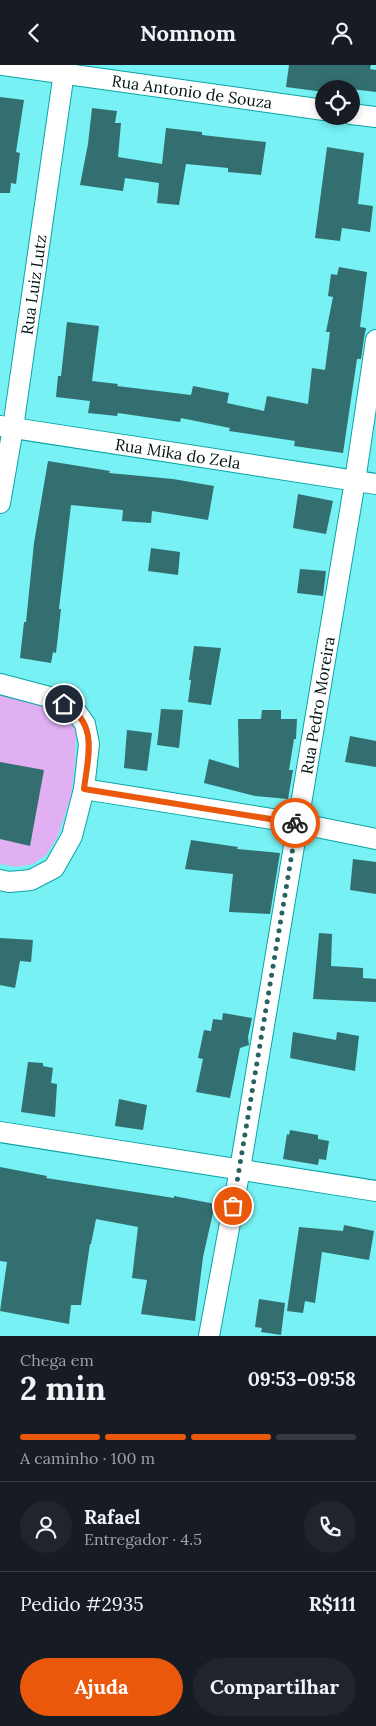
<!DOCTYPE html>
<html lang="pt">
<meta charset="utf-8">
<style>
:root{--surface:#171b24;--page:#20242c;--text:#f1f3f6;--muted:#9ea1a6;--line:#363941;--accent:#ea580c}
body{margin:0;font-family:Lora,serif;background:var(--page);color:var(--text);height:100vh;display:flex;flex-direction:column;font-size:19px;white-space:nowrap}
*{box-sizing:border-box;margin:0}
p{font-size:16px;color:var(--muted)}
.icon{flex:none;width:28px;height:28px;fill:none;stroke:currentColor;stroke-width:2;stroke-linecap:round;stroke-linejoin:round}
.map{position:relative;height:1271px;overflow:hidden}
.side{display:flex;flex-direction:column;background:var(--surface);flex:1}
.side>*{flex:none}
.fabs{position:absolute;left:315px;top:15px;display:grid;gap:10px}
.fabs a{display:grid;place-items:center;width:45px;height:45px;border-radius:50%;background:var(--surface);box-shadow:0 2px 8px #0003;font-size:25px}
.pin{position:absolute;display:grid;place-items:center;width:42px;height:42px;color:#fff;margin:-21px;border:2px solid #fff;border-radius:50%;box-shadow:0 1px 5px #0007}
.courier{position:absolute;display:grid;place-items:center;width:50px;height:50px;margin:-25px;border:4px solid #ea580c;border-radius:50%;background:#fff;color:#222;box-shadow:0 1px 6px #0007}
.summary em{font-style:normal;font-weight:800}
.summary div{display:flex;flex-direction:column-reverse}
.summary{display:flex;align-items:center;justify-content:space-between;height:85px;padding:0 20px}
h1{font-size:32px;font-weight:800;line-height:38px}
.bar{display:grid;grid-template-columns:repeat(4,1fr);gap:8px 5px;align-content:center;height:60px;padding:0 20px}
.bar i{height:6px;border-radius:4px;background:var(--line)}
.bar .selected{background:var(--accent)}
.bar p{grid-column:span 4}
.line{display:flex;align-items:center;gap:12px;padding:0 20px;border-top:1px solid var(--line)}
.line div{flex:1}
.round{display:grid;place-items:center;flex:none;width:52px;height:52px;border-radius:26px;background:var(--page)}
.action{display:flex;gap:10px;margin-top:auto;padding:10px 20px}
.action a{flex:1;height:58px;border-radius:30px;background:var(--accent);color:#fff;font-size:20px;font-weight:800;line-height:58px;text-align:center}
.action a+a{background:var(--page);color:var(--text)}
header{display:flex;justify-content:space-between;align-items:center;height:65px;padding:0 20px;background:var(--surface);font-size:22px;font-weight:800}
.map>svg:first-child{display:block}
</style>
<header><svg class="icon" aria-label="back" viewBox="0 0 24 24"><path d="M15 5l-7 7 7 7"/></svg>Nomnom<svg class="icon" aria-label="person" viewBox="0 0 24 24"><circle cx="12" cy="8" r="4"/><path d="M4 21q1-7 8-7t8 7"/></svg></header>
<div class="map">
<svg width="376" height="1271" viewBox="0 0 376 1271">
<rect width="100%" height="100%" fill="#77f1f3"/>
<path fill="#e0b0f3" d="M0 628 42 635 67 651 76 665 75 698 71 731 57 773 46 790 33 799 16 802 0 799Z"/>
<g fill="#336f70">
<path d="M289 0H371L370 4 376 5V27L351 24H324V27L286 22Z"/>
<path d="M0 32 24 35 16 87 20 88 16 119 11 118 10 128H0Z"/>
<path d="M92 43 117 46 115 58H121L118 92 162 99 166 63 202 67V70L266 77 261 110 228 107V103L186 99 179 140 157 138 159 118 125 113 123 126 80 120 88 79Z"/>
<path d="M327 82 364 88 358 139 373 141 370 167 342 163 340 176 315 173Z"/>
<path d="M339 202 367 207 360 262 366 263 364 273 361 294H357L343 388 294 381 295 376 229 366 230 363 181 353 180 357 118 348 117 351 88 348 90 336 56 332 58 311H61L67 257 99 261 92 316 118 319 117 321 191 330 193 321 229 328 227 338 264 346 267 331 308 339 312 303 325 305 330 267H326L333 232 328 231 331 209 337 210Z"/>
<path d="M48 396 110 406 109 408 173 414 214 421 208 455 152 446 151 458 122 456 123 445 71 440 59 544H61L56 588 53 587 51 598 20 593 24 557H26L34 478Z"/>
<path d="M298 429 333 436 326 469 293 463Z"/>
<path d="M151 483 180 487 178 510 148 506Z"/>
<path d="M300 504 326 506 323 531 297 528Z"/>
<path d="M194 581 221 583 211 640 188 637 191 615H189Z"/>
<path d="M161 644 183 645 179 683 157 680Z"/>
<path d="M262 645H281V654H297L296 674H294L289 705H293L288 734 255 731 204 718 209 694 239 703 238 654H261Z"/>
<path d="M127 665 152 668 147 706 124 703Z"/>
<path d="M350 671 376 676V702L345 697Z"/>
<path d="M0 697 44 705 30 781 0 774Z"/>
<path d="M191 775 238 782 237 784 280 788 270 849 229 847 233 809 185 804Z"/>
<path d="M353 794 376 797V829L350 825Z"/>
<path d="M319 868 332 869 331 901 363 903V913L376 914V937L313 934Z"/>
<path d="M0 873 33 875 31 897 20 896 15 923 0 920Z"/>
<path d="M223 948 252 953 248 972 249 980 240 983 230 1033 196 1027 203 994 198 993 204 965 211 966 213 954 222 955Z"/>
<path d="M293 967 336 975 337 967 359 971 355 1006 290 993Z"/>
<path d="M28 997 43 998V1001L53 1003 51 1018 57 1019 55 1052 21 1047Z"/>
<path d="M119 1034 147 1040 143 1065 115 1061Z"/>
<path d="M290 1065 318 1070V1074L329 1076 326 1095 319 1094 318 1100 283 1094 287 1069 289 1070Z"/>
<path d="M0 1102 47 1111 46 1113 174 1133V1131L215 1139 203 1192 195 1256 141 1249 147 1215 132 1213 138 1162 96 1154 91 1179H90L81 1240H71L69 1259 0 1246 7 1197 0 1196Z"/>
<path d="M344 1160 374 1166 369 1195 322 1187 315 1238 305 1236 303 1248 287 1246 299 1162 343 1166Z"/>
<path d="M259 1234 285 1238 281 1270 261 1267 262 1263 255 1262Z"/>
</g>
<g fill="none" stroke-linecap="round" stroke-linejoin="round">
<g stroke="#0aa4a6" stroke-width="22">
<g id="minor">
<path id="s1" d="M3 0 324 45"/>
<path d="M351 49 376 52"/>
<path id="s2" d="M0 361 376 419"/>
<path id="s3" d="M0 438 13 363 65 0"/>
<path d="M0 619 53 633 75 645 85 659 89 679 84 724 72 771 54 803 31 815 9 817 0 815"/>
<path d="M84 724 297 758 376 774"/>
<path d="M0 1067 376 1126"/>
<path id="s4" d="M209 1271 240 1104 355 416 376 275"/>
</g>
</g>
<use href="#minor" stroke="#fff" stroke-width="20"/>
</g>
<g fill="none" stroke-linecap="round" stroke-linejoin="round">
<path stroke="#2a6161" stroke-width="5" stroke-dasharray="0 9" d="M233 1141 297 758H295"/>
<path stroke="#ea580c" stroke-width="6" d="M64 639C99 658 88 691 84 724L295 758"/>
</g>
<g text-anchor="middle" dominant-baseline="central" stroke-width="5" stroke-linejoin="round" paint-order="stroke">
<g font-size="16" fill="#001313" stroke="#77f1f3">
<text stroke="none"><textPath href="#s1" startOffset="191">Rua Antonio de Souza</textPath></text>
<text stroke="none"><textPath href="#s3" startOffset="221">Rua Luiz Lutz</textPath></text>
<text stroke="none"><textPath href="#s2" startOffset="180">Rua Mika do Zela</textPath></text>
<text stroke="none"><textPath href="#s4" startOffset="640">Rua Pedro Moreira</textPath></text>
</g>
</g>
</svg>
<div class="fabs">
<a><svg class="icon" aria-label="locate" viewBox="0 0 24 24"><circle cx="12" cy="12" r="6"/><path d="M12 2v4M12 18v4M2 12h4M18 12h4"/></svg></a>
</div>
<div class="pin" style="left:233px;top:1141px;background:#ea580c"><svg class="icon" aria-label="bag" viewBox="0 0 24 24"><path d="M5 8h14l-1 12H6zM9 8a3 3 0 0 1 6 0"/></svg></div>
<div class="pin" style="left:64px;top:639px;background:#1f2937"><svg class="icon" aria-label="home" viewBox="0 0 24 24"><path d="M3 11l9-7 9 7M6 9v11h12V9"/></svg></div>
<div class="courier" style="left:295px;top:758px"><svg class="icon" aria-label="bike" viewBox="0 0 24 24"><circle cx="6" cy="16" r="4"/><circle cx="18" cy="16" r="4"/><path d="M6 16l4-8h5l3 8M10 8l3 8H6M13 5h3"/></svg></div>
</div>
<section class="side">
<div class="summary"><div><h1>2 min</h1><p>Chega em</p></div><em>09:53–09:58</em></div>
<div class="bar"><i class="selected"></i><i class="selected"></i><i class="selected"></i><i></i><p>A caminho · 100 m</p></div>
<div class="line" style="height:90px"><a class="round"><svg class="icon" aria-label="person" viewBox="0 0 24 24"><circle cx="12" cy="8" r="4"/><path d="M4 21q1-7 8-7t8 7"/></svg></a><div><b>Rafael</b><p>Entregador · 4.5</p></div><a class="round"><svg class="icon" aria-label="phone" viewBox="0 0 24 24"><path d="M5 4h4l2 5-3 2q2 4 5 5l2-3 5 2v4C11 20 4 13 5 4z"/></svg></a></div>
<div class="line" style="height:65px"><div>Pedido #2935</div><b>R$111</b></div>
<div class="action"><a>Ajuda</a><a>Compartilhar</a></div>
</section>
